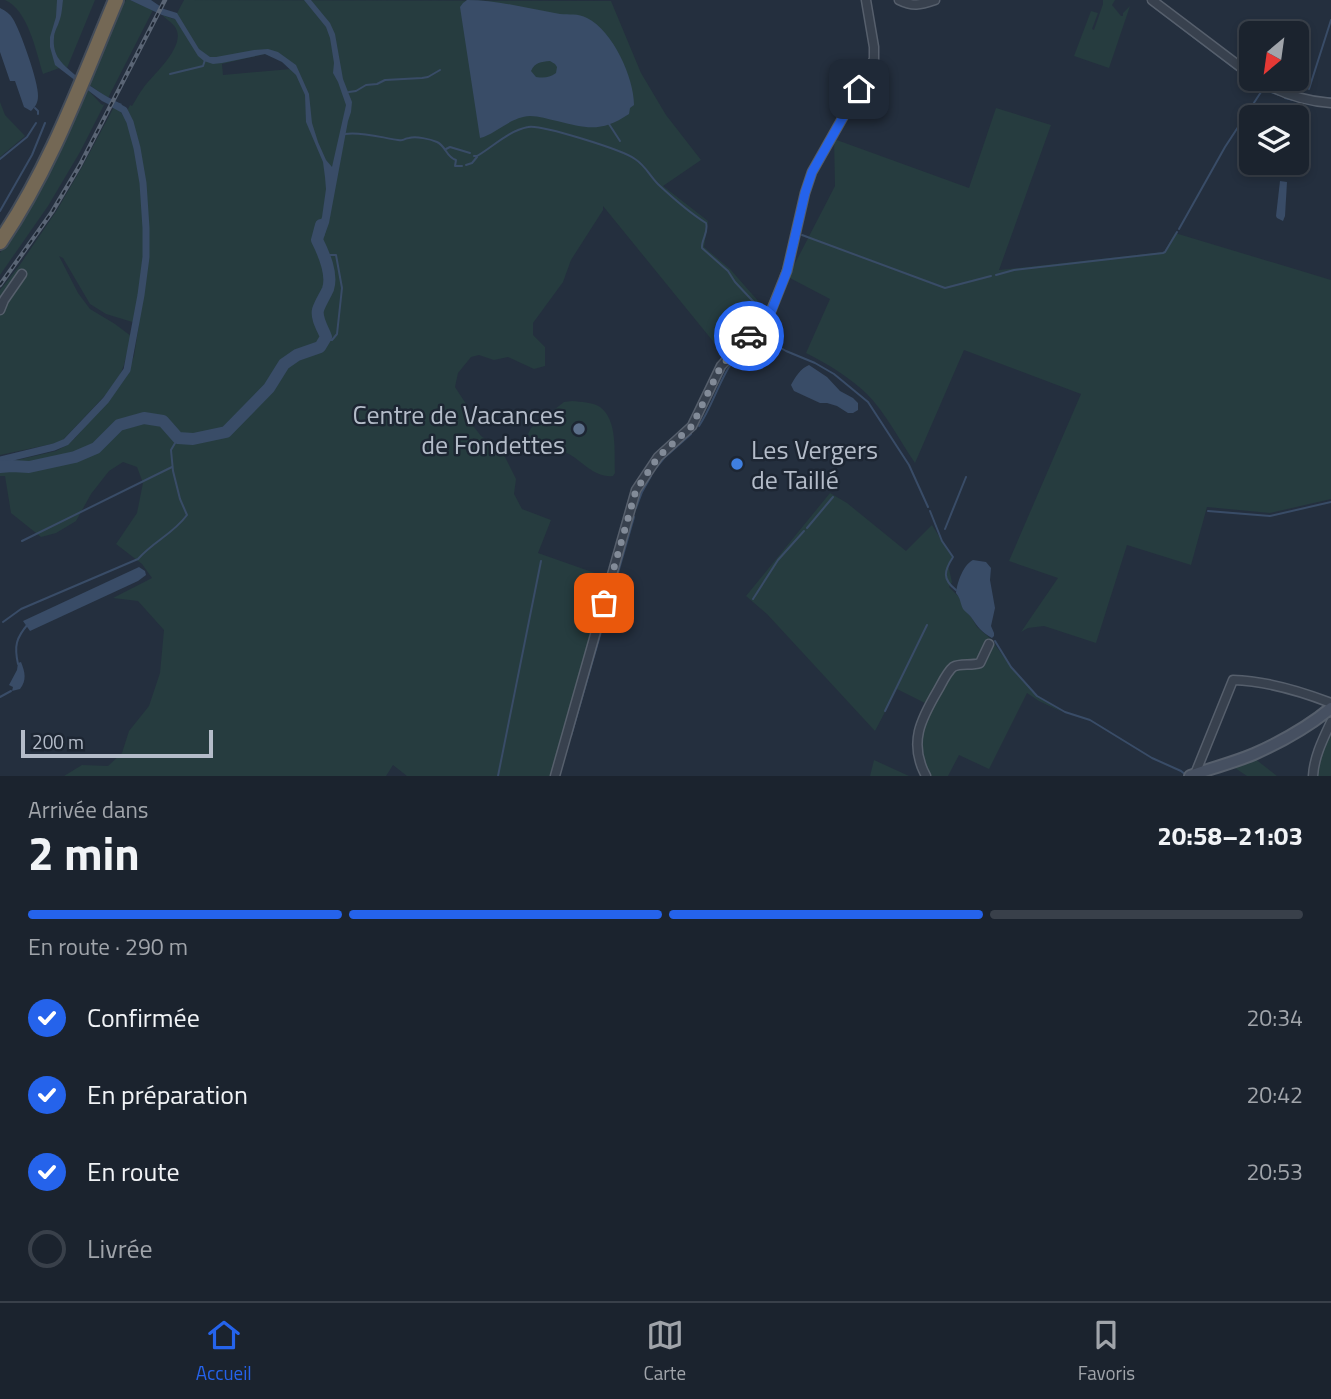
<!DOCTYPE html>
<html lang="fr">
<meta charset="utf-8">
<style>
:root{--surface:#1b232e;--page:#282f3a;--text:#f1f3f6;--muted:#a0a4aa;--line:#39404a;--accent:#2563eb}
body{margin:0;font-family:"Titillium Web",sans-serif;background:var(--page);color:var(--text);height:100vh;display:flex;flex-direction:column;font-size:26px;white-space:nowrap}
*{box-sizing:border-box;margin:0}
p{font-size:23px;color:var(--muted)}
.icon{flex:none;width:38px;height:38px;fill:none;stroke:currentColor;stroke-width:2;stroke-linecap:round;stroke-linejoin:round}
.map{position:relative;height:776px;overflow:hidden}
.sheet{display:flex;flex-direction:column;background:var(--surface);flex:1}
.sheet>*{flex:none}
.needle{width:46px;rotate:209deg}
.buttons{position:absolute;left:1239px;top:21px;display:grid;gap:14px}
.buttons a{display:grid;place-items:center;width:70px;height:70px;border-radius:10px;background:var(--surface);box-shadow:0 4px 10px #0003,0 0 0 2px var(--line);font-size:35px}
.scale{position:absolute;left:21px;bottom:18px;width:192px;box-sizing:border-box;padding-left:7px;border:4px solid #b4bcc9;border-top:0;font-size:19px;line-height:24px;white-space:nowrap;color:#b4bcc9;-webkit-text-stroke:5px #1d2633;paint-order:stroke}
.pin{position:absolute;display:grid;place-items:center;width:60px;height:60px;color:#fff;margin:-30px;border-radius:14px;box-shadow:0 4px 10px #0006}
.courier{position:absolute;display:grid;place-items:center;width:70px;height:70px;margin:-35px;border:5px solid #2563eb;border-radius:50%;background:#fff;color:#222;box-shadow:0 2px 9px #0007}
.head em{font-style:normal;font-weight:700}
.head div{display:flex;flex-direction:column-reverse}
.head{display:flex;align-items:center;justify-content:space-between;height:119px;padding:0 28px}
h1{font-size:46px;font-weight:700;line-height:52px}
.bar{display:grid;grid-template-columns:repeat(4,1fr);gap:10px 7px;align-content:center;height:84px;padding:0 28px}
.bar i{height:9px;border-radius:5px;background:var(--line)}
.bar .selected{background:var(--accent)}
.bar p{grid-column:span 4}
ol{padding:0 28px;list-style:none}
li{display:flex;align-items:center;gap:21px;height:77px}
li p{margin-inline-start:auto}
li .icon{padding:7px;border-radius:50%;background:var(--accent);color:#fff;stroke-width:4}
li:last-child{color:var(--muted)}
li i{width:38px;height:38px;border:4px solid var(--line);border-radius:50%}
.tabs{display:flex;justify-content:space-around;align-items:center;height:98px;border-top:2px solid var(--line);background:var(--surface);font-size:19px;color:var(--muted)}
.tabs a{display:grid;justify-items:center;gap:4px}
.tabs .selected{color:var(--accent)}
.map>svg:first-child{display:block}
</style>
<div class="map">
<svg width="1331" height="776" viewBox="0 0 1331 776">
<rect width="100%" height="100%" fill="#242f3e"/>
<g fill="#263c3f" fill-rule="evenodd">
<path d="M5 0H95L67 68 65 66 43 74C36 51 28 10 5 0Z"/>
<path d="M126 0H130L153 10 108 98 88 84 123 1 125 2Z"/>
<path d="M184 0 611 1 641 73 666 115 701 160 663 186 708 221 704 247 730 269 765 309C780 286 785 255 792 229L793 230C786 257 780 286 767 310L725 356 603 206V210L571 260 563 282 533 323V335L545 347V366L534 369 508 357 494 360 479 355 471 357 458 373 455 387 468 407 467 418 481 436 502 451 516 479 514 494 522 509 551 520 538 553 609 578 551 776H407L393 765 386 776H64L82 765 108 766 122 753 129 731 149 706 160 673 164 630 138 601 113 598 152 578 142 564 116 544 137 513 143 483 137 467 123 462 109 471 91 494 76 521 56 533 41 537 11 513 5 476H0V470L47 468 93 450 119 425 144 418 163 421 175 435 169 424 163 419 153 417H143L115 425 97 445 85 452 36 465 0 466V464L56 451 67 445 75 438 115 392 126 377 134 356 139 324 106 314 90 304 63 258 59 256 78 293 90 309 115 324 131 336 124 365 120 375 112 388 63 440 57 443 0 455V290L19 266 57 210 82 167 114 107 120 111 124 117 130 105 132 106C136 100 139 93 144 87 153 75 183 49 177 31 175 24 167 20 162 15L174 19ZM265 54 280 60 291 69 223 75 222 64Z"/>
<path d="M1103 0H1115L1112 5 1121 16H1123V13L1130 6 1109 68 1074 56 1091 11 1098 13 1092 29 1094 30 1103 4Z"/>
<path d="M88 90 101 104 103 105 105 103 80 152 48 206 0 275V253L28 211 44 182 85 91 87 92Z"/>
<path d="M0 102 5 115 25 136 0 157Z"/>
<path d="M996 108 1051 125 999 270 1164 252 1175 233 1331 280V499L1270 513 1207 507 1191 565 1127 545 1096 643 1044 626 1028 628 1021 632 1058 578 1009 561 1081 394 964 350 915 463C900 441 885 412 867 394 849 377 828 364 806 353L830 299 788 277 835 186 834 139 969 188Z"/>
<path d="M572 401C581 402 592 402 600 407 618 420 614 453 615 473L613 476C595 478 583 462 569 454 557 448 544 444 532 440L528 434 531 428 564 402Z"/>
<path d="M830 493 847 503 906 551 932 525 952 557 948 565 952 582 949 587 961 599 962 606 972 618 977 627 991 639 988 642 990 645 993 642 1011 667 1037 696 1062 712 1039 701 1027 693 989 769 959 755 948 776C943 776 935 776 930 776 908 767 925 722 929 705L897 689 875 731 767 614 746 596Z"/>
<path d="M1331 730V776H1317L1321 757Z"/>
<path d="M1254 758 1277 776H1247L1232 766Z"/>
<path d="M874 760 909 776H870Z"/>
</g>
<g fill="#394c67" fill-rule="evenodd">
<path d="M57 0H63C62 7 62 15 59 22 57 28 54 32 54 38 53 45 55 54 59 59 67 72 108 99 122 104L118 109 102 101 55 65 50 47V37L56 17Z"/>
<path d="M130 0H151L164 9 177 13 199 49 210 57H216L254 50 268 49 278 52 296 65 309 94 312 123 318 142 326 160 332 167 346 105 338 82 333 73 334 63 330 38 326 27 304 0H311L330 23 335 34 343 79 352 102 351 112 348 121 329 223 324 237 316 239V233L322 217 326 189 325 177 323 162 306 122 305 95 296 75 282 62 265 54 222 63 213 64 204 61 198 56 175 19 162 15Z"/>
<path d="M467 0C499 0 529 9 560 14 569 15 578 13 587 18 613 31 634 78 634 105L630 108 629 114C602 132 588 129 557 121 548 119 539 116 530 116 510 117 496 134 480 138L460 7 463 3ZM550 61 555 64 557 67 556 73C549 78 544 78 536 77L531 71C535 62 541 62 550 61Z"/>
<path d="M0 8C6 11 10 14 13 19 20 30 39 83 38 96 38 102 36 106 31 111L24 107 15 81H10L0 52Z"/>
<path d="M1280 181 1287 182 1285 216 1283 221 1277 218 1276 216Z"/>
<path d="M809 365 827 377 840 391 853 398 858 403V410L853 413H848L837 406 827 403H820L794 391 791 385C795 377 801 368 809 365Z"/>
<path d="M973 560 986 562 991 568 990 580 995 608 991 626 994 633V636L992 638C981 632 978 627 971 617 969 614 965 612 963 609 960 603 961 599 956 593 957 583 963 565 973 560Z"/>
<path d="M139 567 145 571 146 575 138 581 30 631 23 621Z"/>
<path d="M21 662C25 672 27 680 20 689L12 691 13 687 9 685 17 670 18 663Z"/>
</g>
<g fill="none" stroke-linecap="round" stroke-linejoin="round">
<g stroke="#394c67" stroke-width="2">
<path d="M1154 7 1250 80"/>
<path d="M170 74 203 66 205 60"/>
<path d="M1309 89 1331 20"/>
<path d="M349 92 356 91 366 85 377 84 385 80 422 78 428 77 440 70"/>
<path d="M1285 98 1293 100"/>
<path d="M1321 98H1331"/>
<path d="M35 108 38 111V114"/>
<path d="M609 124 620 141"/>
<path d="M345 134C360 131 383 138 398 140 407 141 401 139 409 138 416 136 430 139 437 142 446 146 446 157 456 160L455 166H462"/>
<path d="M446 149 450 147 470 153"/>
<path d="M474 156H477C494 146 508 131 528 127 540 124 623 150 635 159 646 166 651 178 660 186 674 199 690 213 706 223 709 232 701 240 702 248L728 271 735 282 764 313"/>
<path d="M0 159 27 137 36 123"/>
<path d="M466 165 472 163 477 157"/>
<path d="M0 211 32 155 45 123"/>
<path d="M1179 229 1225 147 1263 89 1279 95"/>
<path d="M802 235 945 288 991 276"/>
<path d="M324 255H336L342 288 337 334 332 340H325"/>
<path d="M996 275 1014 270 1163 253 1165 252 1177 232"/>
<path d="M780 277 784 266"/>
<path d="M767 325 763 335 767 340 786 351 815 363 834 374 868 402 909 465 928 507"/>
<path d="M699 426C717 399 722 365 749 344 754 340 757 337 763 335"/>
<path d="M655 469 664 458 691 434"/>
<path d="M636 508 642 492 651 476"/>
<path d="M930 511 942 541 953 557C944 571 942 579 956 590"/>
<path d="M1208 511 1270 516 1331 502"/>
<path d="M807 528 833 497"/>
<path d="M945 529 966 477"/>
<path d="M22 541 172 467"/>
<path d="M753 599 778 560 804 531"/>
<path d="M3 622 21 609 138 559C154 541 173 534 187 515L180 499 173 471 171 450 178 438"/>
<path d="M995 641 1011 667 1037 696 1065 712 1090 720 1152 758 1181 771 1186 775"/>
<path d="M18 664C14 646 16 638 28 624"/>
<path d="M0 697 11 691"/>
<path d="M885 711 927 625"/>
<path d="M571 736 634 517"/>
<path d="M498 776 541 561"/>
</g>
<path stroke="#394c67" stroke-width="7" d="M0 460 54 447 66 442 106 400 127 370 141 295 146 257V228L143 183 137 148 130 122 124 110 113 104"/>
<path stroke="#394c67" stroke-width="12" d="M0 467 12 466 29 467 75 457 96 448 119 425 144 418 163 421 178 438 193 439 226 432 269 388 284 364 297 355 320 347 326 337C323 329 316 318 318 310 320 303 325 296 328 289 333 274 324 254 317 240L321 225"/>
<g stroke="#565f6c" stroke-width="11">
<g id="street">
<path d="M899 0C913 7 920 5 935 0"/>
<path d="M1152 0 1251 75"/>
<path d="M1257 79C1280 93 1303 101 1331 103"/>
<path d="M0 310 4 300 22 274"/>
<path d="M1195 774 1233 680C1266 681 1300 691 1331 703"/>
<path d="M555 776 636 490 658 457 692 426 721 366 771 311 787 271 805 193 812 172 859 89 874 59V47L866 0"/>
<path d="M926 776C908 743 921 719 938 690 942 683 947 672 953 667 960 663 972 666 980 663L989 644"/>
<path d="M1313 776C1314 757 1323 739 1331 722"/>
</g>
</g>
<g stroke="#565f6c" stroke-width="14">
<path id="secondary" d="M1190 776C1211 768 1233 763 1254 754 1281 742 1308 727 1331 708"/>
</g>
<g stroke="#434c59" stroke-width="18">
<path id="highway" d="M0 242C51 167 81 83 116 0"/>
</g>
<use href="#street" stroke="#38414e" stroke-width="8"/>
<use href="#secondary" stroke="#465061" stroke-width="10"/>
<use href="#highway" stroke="#746855" stroke-width="14"/>
<g stroke="#5a6575" stroke-width="4.5">
<path id="rail" d="M0 285 52 212 80 165 165 0"/>
</g>
<use href="#rail" stroke="#1d2633" stroke-width="2" stroke-dasharray="5" stroke-linecap="butt"/>
</g>
<g fill="none" stroke-linecap="round" stroke-linejoin="round">
<path stroke="#828b98" stroke-width="7" stroke-dasharray="0 12.6" d="M604 603 636 490 658 457 692 426 721 366 749 336"/>
<path stroke="#2563eb" stroke-width="9" d="M749 336 771 312 787 271 805 193 812 172 859 89"/>
</g>
<circle fill="#5c6f8a" stroke="#1d2633" stroke-width="2.5" cx="579" cy="429" r="7"/>
<circle fill="#3f7fe0" stroke="#1d2633" stroke-width="2.5" cx="737" cy="464" r="7"/>
<g text-anchor="middle" dominant-baseline="central" stroke-width="5" stroke-linejoin="round" paint-order="stroke">
<g font-size="26" fill="#b4bcc9" stroke="#1d2633" text-anchor="end">
<text x="565" y="414">Centre de Vacances<tspan x="565" dy="30">de Fondettes</tspan></text>
<text x="751" y="449" text-anchor="start">Les Vergers<tspan x="751" dy="30">de Taillé</tspan></text>
</g>
</g>
</svg>
<div class="buttons">
<a><svg class="needle" viewBox="-14 -14 28 28"><path d="M0-13l5 13h-10z" fill="#e53935"/><path d="M0 13l5-13h-10z" fill="#a0a4aa"/></svg></a>
<a><svg class="icon" aria-label="layers" viewBox="0 0 24 24"><path d="M12 4l9 5-9 5-9-5zM3 14l9 5 9-5"/></svg></a>
</div>
<div class="scale">200 m</div>
<div class="pin" style="left:604px;top:603px;background:#ea580c"><svg class="icon" aria-label="bag" viewBox="0 0 24 24"><path d="M5 8h14l-1 12H6zM9 8a3 3 0 0 1 6 0"/></svg></div>
<div class="pin" style="left:859px;top:89px;background:#1f2937"><svg class="icon" aria-label="home" viewBox="0 0 24 24"><path d="M3 11l9-7 9 7M6 9v11h12V9"/></svg></div>
<div class="courier" style="left:749px;top:336px"><svg class="icon" aria-label="car" viewBox="0 0 24 24"><path d="M5 17H2v-5l4-1 3-4h7l3 4 3 1v5h-3M9 17h6M6 11h13"/><circle cx="7" cy="17" r="2"/><circle cx="17" cy="17" r="2"/></svg></div>
</div>
<section class="sheet">
<div class="head"><div><h1>2 min</h1><p>Arrivée dans</p></div><em>20:58–21:03</em></div>
<div class="bar"><i class="selected"></i><i class="selected"></i><i class="selected"></i><i></i><p>En route · 290 m</p></div>
<ol>
<li><svg class="icon" aria-label="check" viewBox="0 0 24 24"><path d="M5 12l5 5 9-10"/></svg>Confirmée<p>20:34</p></li>
<li><svg class="icon" aria-label="check" viewBox="0 0 24 24"><path d="M5 12l5 5 9-10"/></svg>En préparation<p>20:42</p></li>
<li><svg class="icon" aria-label="check" viewBox="0 0 24 24"><path d="M5 12l5 5 9-10"/></svg>En route<p>20:53</p></li>
<li><i></i>Livrée</li>
</ol>
</section>
<nav class="tabs">
<a class="selected"><svg class="icon" aria-label="home" viewBox="0 0 24 24"><path d="M3 11l9-7 9 7M6 9v11h12V9"/></svg>Accueil</a>
<a><svg class="icon" aria-label="map" viewBox="0 0 24 24"><path d="M3 6l6-2 6 2 6-2v14l-6 2-6-2-6 2zM9 4v14M15 6v14"/></svg>Carte</a>
<a><svg class="icon" aria-label="saved" viewBox="0 0 24 24"><path d="M7 4h10v16l-5-4-5 4z"/></svg>Favoris</a>
</nav>
